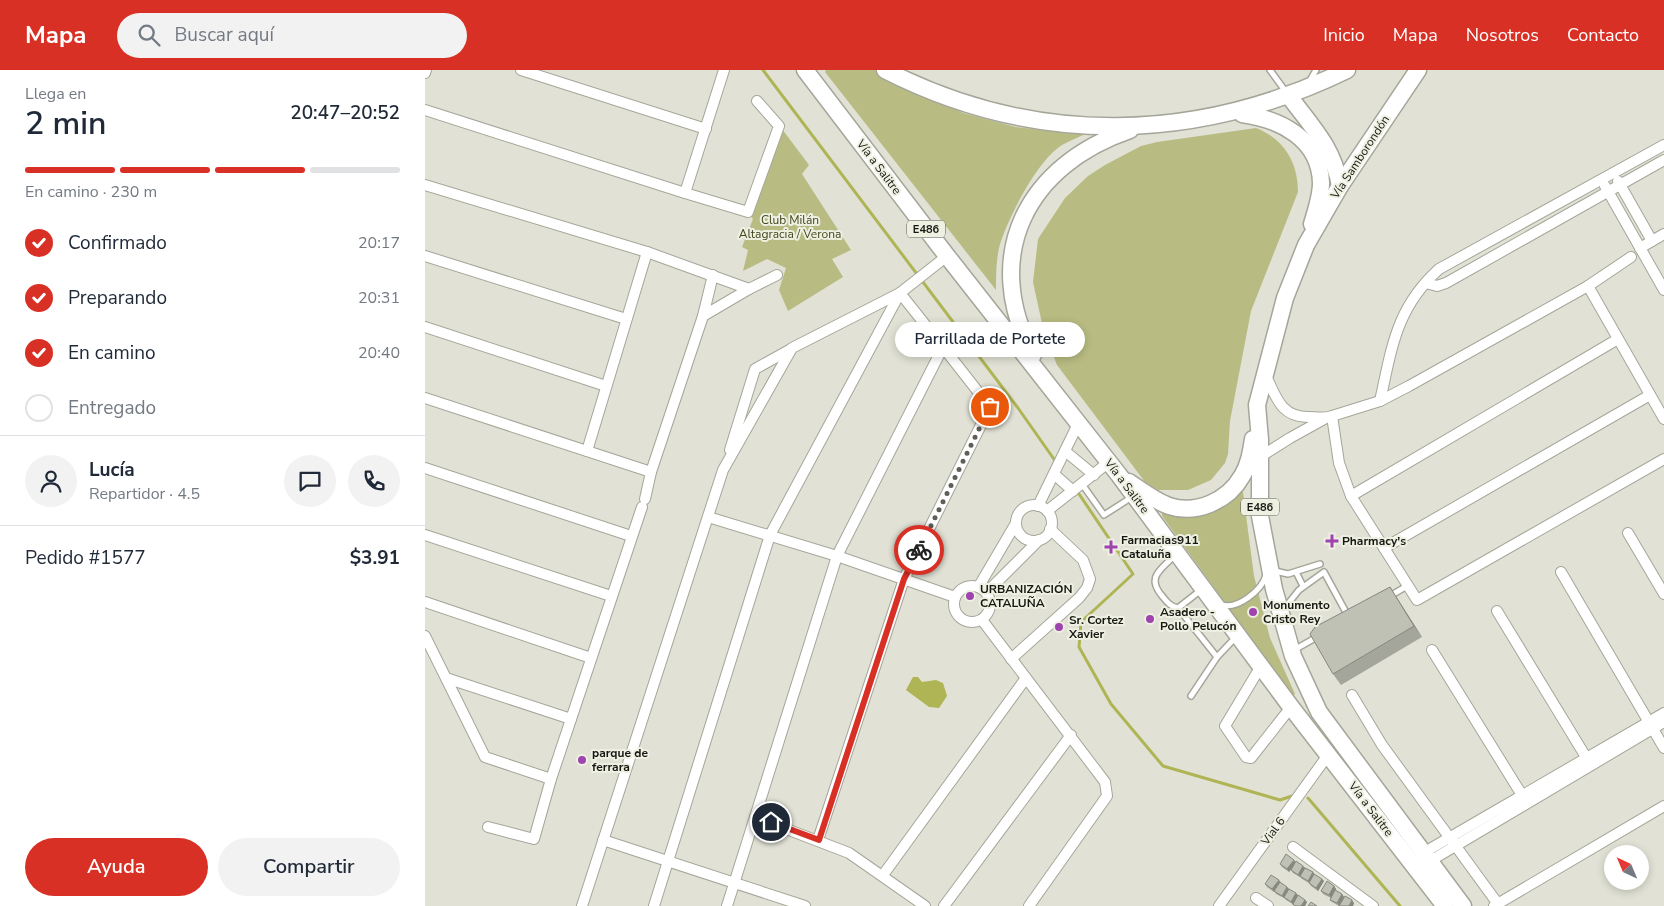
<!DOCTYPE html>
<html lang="es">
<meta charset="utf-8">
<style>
:root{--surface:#fff;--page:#f2f2f3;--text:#1f2937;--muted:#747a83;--line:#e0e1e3;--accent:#d93025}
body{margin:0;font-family:"Nunito Sans",sans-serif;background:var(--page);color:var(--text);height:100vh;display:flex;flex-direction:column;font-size:19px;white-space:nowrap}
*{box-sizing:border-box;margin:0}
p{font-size:16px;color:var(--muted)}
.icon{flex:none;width:28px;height:28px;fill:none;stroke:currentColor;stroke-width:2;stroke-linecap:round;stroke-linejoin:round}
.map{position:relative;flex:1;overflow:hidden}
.details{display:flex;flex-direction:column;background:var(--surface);width:425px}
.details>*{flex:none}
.needle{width:32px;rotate:316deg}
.controls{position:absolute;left:1179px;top:775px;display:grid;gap:10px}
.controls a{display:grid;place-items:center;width:45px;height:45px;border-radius:50%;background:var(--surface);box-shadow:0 2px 8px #0003;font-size:25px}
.pin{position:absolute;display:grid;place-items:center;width:42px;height:42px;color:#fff;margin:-21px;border:2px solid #fff;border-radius:50%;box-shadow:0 1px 5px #0007}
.courier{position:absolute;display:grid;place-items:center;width:50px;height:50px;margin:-25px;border:4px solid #d93025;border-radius:50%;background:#fff;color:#222;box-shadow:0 1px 6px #0007}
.bubble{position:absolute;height:35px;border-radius:18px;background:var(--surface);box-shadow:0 2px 8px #0003;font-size:16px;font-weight:600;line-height:35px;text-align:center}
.overview em{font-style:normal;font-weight:600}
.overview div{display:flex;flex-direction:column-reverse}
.overview{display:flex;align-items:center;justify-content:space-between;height:85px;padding:0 25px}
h1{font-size:32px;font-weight:600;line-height:38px}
.bar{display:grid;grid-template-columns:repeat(4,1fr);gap:8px 5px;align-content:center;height:60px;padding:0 25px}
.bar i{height:6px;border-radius:4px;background:var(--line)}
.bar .active{background:var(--accent)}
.bar p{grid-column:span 4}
.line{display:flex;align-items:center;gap:12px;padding:0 25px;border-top:1px solid var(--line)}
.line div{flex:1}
.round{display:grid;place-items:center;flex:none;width:52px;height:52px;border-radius:26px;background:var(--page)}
ol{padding:0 25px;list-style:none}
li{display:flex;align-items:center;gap:15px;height:55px}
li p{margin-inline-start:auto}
li .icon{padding:5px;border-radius:50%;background:var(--accent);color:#fff;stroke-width:4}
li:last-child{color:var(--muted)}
li i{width:28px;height:28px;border:2px solid var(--line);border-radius:50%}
.action{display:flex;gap:10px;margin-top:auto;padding:10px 25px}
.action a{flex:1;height:58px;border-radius:30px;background:var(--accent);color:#fff;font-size:20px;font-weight:600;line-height:58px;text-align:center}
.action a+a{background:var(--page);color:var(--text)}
header{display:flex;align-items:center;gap:30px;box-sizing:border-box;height:70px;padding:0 25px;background:var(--accent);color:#fff}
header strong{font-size:24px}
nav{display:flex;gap:28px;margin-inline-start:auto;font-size:18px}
.search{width:350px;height:45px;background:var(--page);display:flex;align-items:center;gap:12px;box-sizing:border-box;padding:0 18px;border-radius:28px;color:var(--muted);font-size:19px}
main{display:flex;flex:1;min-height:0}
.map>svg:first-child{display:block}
</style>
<header>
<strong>Mapa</strong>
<div class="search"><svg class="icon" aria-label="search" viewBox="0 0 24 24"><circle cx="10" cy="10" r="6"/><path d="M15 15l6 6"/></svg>Buscar aquí</div>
<nav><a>Inicio</a><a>Mapa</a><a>Nosotros</a><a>Contacto</a></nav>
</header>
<main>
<section class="details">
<div class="overview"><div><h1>2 min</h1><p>Llega en</p></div><em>20:47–20:52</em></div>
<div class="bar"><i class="active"></i><i class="active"></i><i class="active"></i><i></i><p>En camino · 230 m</p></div>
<ol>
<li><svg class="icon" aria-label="check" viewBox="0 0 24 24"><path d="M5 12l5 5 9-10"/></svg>Confirmado<p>20:17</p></li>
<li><svg class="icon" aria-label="check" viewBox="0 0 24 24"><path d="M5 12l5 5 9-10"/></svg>Preparando<p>20:31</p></li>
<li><svg class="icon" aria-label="check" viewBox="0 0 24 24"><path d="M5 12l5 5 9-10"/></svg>En camino<p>20:40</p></li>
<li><i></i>Entregado</li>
</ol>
<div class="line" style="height:90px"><a class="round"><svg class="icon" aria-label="person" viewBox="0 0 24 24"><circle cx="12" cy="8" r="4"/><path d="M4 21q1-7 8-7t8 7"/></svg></a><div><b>Lucía</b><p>Repartidor · 4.5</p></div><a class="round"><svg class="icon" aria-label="chat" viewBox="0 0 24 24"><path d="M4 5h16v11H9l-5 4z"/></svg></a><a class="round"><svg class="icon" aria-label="phone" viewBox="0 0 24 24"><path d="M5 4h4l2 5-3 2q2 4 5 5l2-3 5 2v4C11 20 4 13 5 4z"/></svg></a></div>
<div class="line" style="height:65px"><div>Pedido #1577</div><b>$3.91</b></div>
<div class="action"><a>Ayuda</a><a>Compartir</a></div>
</section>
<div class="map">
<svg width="1239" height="836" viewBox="0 0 1239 836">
<rect width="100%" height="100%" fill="#e1e2d5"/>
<g fill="#b8bc82">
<path d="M401 0H450L538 43 591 57 616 60 665 62C656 66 646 70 637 75 612 91 586 143 576 171 571 186 571 204 571 220L400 2Z"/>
<path d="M831 58C859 69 873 92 873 122L826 241 805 351 803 384 800 393 786 410 763 420H733L720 412 632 295 618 258 608 212 613 169 640 128 663 106 680 95 716 76 732 72Z"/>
<path d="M357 59 384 95 377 104 426 180 407 189 418 207 363 241 354 220 361 198 342 189 318 201 323 180 317 177 328 149 325 145Z"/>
<path d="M815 419 818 422 829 506 845 568 870 624 868 626 737 446V443L762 446Z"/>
</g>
<path fill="#afb455" d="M488 607H493L497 612 511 610 518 613 522 626 514 638 504 637 481 620Z"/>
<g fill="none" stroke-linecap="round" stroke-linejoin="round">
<g stroke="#afb455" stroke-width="3">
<path d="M338 0 593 338 631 392"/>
<path d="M652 421 708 504 656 552 654 577 686 634 738 696 855 730 870 725"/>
<path d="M883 728 975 836"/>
</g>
<g stroke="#a5a699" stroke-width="8">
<g id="service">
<path d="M845 0 861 22"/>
<path d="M884 12 891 0"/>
<path d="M657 414 679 445 707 427"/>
<path d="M750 485C736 500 720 507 738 527 742 532 746 537 753 538L776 520"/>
<path d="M850 501 863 504 895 494"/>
<path d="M871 502 878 516"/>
<path d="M965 526 982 516"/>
<path d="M796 535C813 540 837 520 841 505"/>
<path d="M753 538 792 587 811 567"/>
<path d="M858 540 874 520 899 502 923 546"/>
<path d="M869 580 892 567"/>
<path d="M766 626 792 587"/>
</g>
</g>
<g stroke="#a5a699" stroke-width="12">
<g id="minor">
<path d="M96 0 281 59"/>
<path d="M299 0 260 123 323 142 354 56 332 31"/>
<path d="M0 3 1 0"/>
<path d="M0 40 260 123"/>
<path d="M1193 111 1227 171"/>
<path d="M0 115 222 182 324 219 352 205"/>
<path d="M1180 116 1239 220"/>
<path d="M1215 178 1239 164"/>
<path d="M0 186 201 249"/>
<path d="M288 205 278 246 324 219"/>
<path d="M1001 213 1012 216 1021 213 1239 90"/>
<path d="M1163 216 1239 349"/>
<path d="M475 223 518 277 412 486 330 747 424 783 500 836"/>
<path d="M0 257 181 316"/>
<path d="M840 304C851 326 855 347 883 347 891 347 899 349 907 346L914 393 926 426 992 530 1239 389"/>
<path d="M0 328 226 402"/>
<path d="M955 331C967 277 971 238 1014 199L1239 75"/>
<path d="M907 346 955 331 984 316 1163 216 1206 187"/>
<path d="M305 380 330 299 366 279"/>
<path d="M162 381 222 182"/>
<path d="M640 381 669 405"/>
<path d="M835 387 865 368 901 348"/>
<path d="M0 398 206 466"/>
<path d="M629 404 648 421"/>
<path d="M926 426 1193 269"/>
<path d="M220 429 226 402 278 246"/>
<circle cx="609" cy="453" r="18"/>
<path d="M613 436 653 354"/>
<path d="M622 441 684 392"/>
<path d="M283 447 412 486 530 527"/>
<path d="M1203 463 1239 524"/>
<path d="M0 465 186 526"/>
<path d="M959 478 1225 325"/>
<path d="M1136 502 1239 678"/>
<circle cx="547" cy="534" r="18"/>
<path d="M554 516 591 453"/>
<path d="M562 522 614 470"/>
<path d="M0 532 166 588"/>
<path d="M1072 541 1164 692"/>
<path d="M557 550 680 712 682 726 604 836"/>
<path d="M0 566 60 687 126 709 109 769 63 757"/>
<path d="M1007 580 1100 730"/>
<path d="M586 589 654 528 662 518 665 509 658 490 625 459"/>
<path d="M836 596 800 656 821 687 826 688 866 637"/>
<path d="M21 608 146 649"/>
<path d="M927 625 957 675 1073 834"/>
<path d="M126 709 217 437"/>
<path d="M178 770 380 836"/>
<path d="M393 770 479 509 565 337 518 277"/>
<path d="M868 777 948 836"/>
<path d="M998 783 1239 643"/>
<path d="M1005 791 1239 652"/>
<path d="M458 805 601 608"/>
<path d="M831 828 843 836"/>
<path d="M157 836 298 400 367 278 475 223 522 186"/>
<path d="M229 836 345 465 475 223"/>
<path d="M302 836 330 747"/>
<path d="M519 836 646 665"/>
<path d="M794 836 903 685"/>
<path d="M1069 836 1239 736"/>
</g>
</g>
<g stroke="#a5a699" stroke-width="19">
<g id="primary">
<path d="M380 0 522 186 694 405 866 637 1020 836"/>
<path d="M460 0C611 77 771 73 922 0"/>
<path d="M993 0 915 116 881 175 860 228 832 335 835 370V446L849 519 868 586 894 642 1038 836"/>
<path d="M864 26C887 57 908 77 915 116"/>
<path d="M817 44C854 49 895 68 896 113 896 126 891 141 887 154"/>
<path d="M608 285C555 185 602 95 705 60"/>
<path d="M704 412C717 421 730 431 744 436 771 445 803 431 817 406 824 395 826 382 828 369"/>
</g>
</g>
<use href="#service" stroke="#fff" stroke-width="5"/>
<use href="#minor" stroke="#fff" stroke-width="10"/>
<use href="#primary" stroke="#fff" stroke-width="16"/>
</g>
<g fill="#a4a69b">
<path d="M965 517 997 567 916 615 908 604Z"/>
<path d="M870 792 888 802 889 804 897 809 899 811 893 821 886 816 884 813 877 809 875 807 868 803 866 800V799L864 802 857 797 855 794Z"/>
<path d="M856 813 862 817 864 819 871 823 873 825 880 830 882 832 880 836H869L868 834 861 830 859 828 851 824 850 822H849L842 817 840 814Z"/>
<path d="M909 816 911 819 910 820 917 824 919 827 929 833 928 836H914L907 832 905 830 906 828 898 824 896 821Z"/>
</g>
<g fill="#86877e">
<path d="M965 517 972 528 997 567 989 556Z"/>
<path d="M869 790 871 793 864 802 862 799Z"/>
<path d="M878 796 880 798 875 807 873 805Z"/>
<path d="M888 802 890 805 885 814 883 811Z"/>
<path d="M897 809 899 811 893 821 891 818Z"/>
<path d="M854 810 856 813 849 822 847 819Z"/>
<path d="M909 816 911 819 906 828 904 825Z"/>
<path d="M862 817 864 819 859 828 857 826Z"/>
<path d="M871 823 873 826 868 835 866 832Z"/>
<path d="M917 824 919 827 914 836 912 833Z"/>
<path d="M880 830 882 832 880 836H876Z"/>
<path d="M927 830 929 833 928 836H924Z"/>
</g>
<g fill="#bfc1b4" stroke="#86877e">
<path d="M965 517 989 556 908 604 885 564 890 557Z"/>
<path d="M861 784 869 790 862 799 855 794Z"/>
<path d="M871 791 878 796 873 805 866 800Z"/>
<path d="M880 798 888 802 883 811 875 806Z"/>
<path d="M889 804 897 809 891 818 884 813Z"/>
<path d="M846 805 854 810 847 819 840 814Z"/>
<path d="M902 811 909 816 904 825 896 821Z"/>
<path d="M855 812 862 817 857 826 849 821Z"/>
<path d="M864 819 871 823 866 832 859 827Z"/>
<path d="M910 820 917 824 912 833 905 830Z"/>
<path d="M873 825 880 830 876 836H870L868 834Z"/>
<path d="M920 826 927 830 924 836H914Z"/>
<path d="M886 832 892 836H883Z"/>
</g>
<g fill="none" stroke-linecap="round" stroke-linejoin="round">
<path stroke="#5e5f57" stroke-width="5" stroke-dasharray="0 9" d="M494 480 565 337"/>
<path stroke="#d93025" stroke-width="6" d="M346 752 394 770 479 509 494 480"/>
</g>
<g fill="#9f43ae" stroke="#eef0e2" stroke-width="2">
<path d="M904.5 463.5h5v5h5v5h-5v5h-5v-5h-5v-5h5z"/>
<path d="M683.5 469.5h5v5h5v5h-5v5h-5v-5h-5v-5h5z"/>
<circle cx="545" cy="526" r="5"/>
<circle cx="828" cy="542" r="5"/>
<circle cx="725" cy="549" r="5"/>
<circle cx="634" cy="557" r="5"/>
<circle cx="157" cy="690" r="5"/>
</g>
<g text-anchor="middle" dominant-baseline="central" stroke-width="4" stroke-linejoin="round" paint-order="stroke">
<g fill="#eef0e2" stroke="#585951" stroke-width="1">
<rect x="482" y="150.5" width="38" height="17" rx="4"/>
<rect x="816" y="428.5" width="38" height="17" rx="4"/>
</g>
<g font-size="11" font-weight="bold" fill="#171813">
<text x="501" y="159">E486</text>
<text x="835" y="437">E486</text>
</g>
<g font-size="12" fill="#171813" stroke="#eef0e2">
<text transform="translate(935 87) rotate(-57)">Vía Samborondón</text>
<text transform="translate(454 97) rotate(53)">Vía a Salitre</text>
<text transform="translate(702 416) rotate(53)">Vía a Salitre</text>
<text transform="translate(946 739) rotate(53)">Vía a Salitre</text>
<text transform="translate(848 761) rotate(-54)">Vial 6</text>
</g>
<g font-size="12" fill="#44461e" stroke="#eef0e2">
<text x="365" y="150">Club Milán<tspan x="365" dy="14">Altagracia / Verona</tspan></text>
</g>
<g font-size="12" font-weight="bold" fill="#171813" stroke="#eef0e2" text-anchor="start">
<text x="696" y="470">Farmacias911<tspan x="696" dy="14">Cataluña</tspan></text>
<text x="917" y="471">Pharmacy's</text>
<text x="555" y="519">URBANIZACIÓN<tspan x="555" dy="14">CATALUÑA</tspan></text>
<text x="838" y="535">Monumento<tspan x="838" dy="14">Cristo Rey</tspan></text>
<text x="735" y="542">Asadero -<tspan x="735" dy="14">Pollo Pelucón</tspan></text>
<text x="644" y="550">Sr. Cortez<tspan x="644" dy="14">Xavier</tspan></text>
<text x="167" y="683">parque de<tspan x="167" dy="14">ferrara</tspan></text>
</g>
</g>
</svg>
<div class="controls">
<a><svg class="needle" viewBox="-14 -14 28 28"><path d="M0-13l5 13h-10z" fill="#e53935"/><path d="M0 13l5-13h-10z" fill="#747a83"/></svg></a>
</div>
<div class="pin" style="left:565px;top:337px;background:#ea580c"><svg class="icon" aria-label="bag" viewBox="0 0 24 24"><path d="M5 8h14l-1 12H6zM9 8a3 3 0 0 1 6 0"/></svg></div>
<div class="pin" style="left:346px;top:752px;background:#1f2937"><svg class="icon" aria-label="home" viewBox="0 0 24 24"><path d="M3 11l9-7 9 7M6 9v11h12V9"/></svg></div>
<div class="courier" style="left:494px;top:480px"><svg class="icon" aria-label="bike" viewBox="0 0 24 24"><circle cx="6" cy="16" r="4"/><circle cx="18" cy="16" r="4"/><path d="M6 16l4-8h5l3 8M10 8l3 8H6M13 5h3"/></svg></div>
<div class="bubble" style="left:470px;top:252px;width:190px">Parrillada de Portete</div>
</div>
</main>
